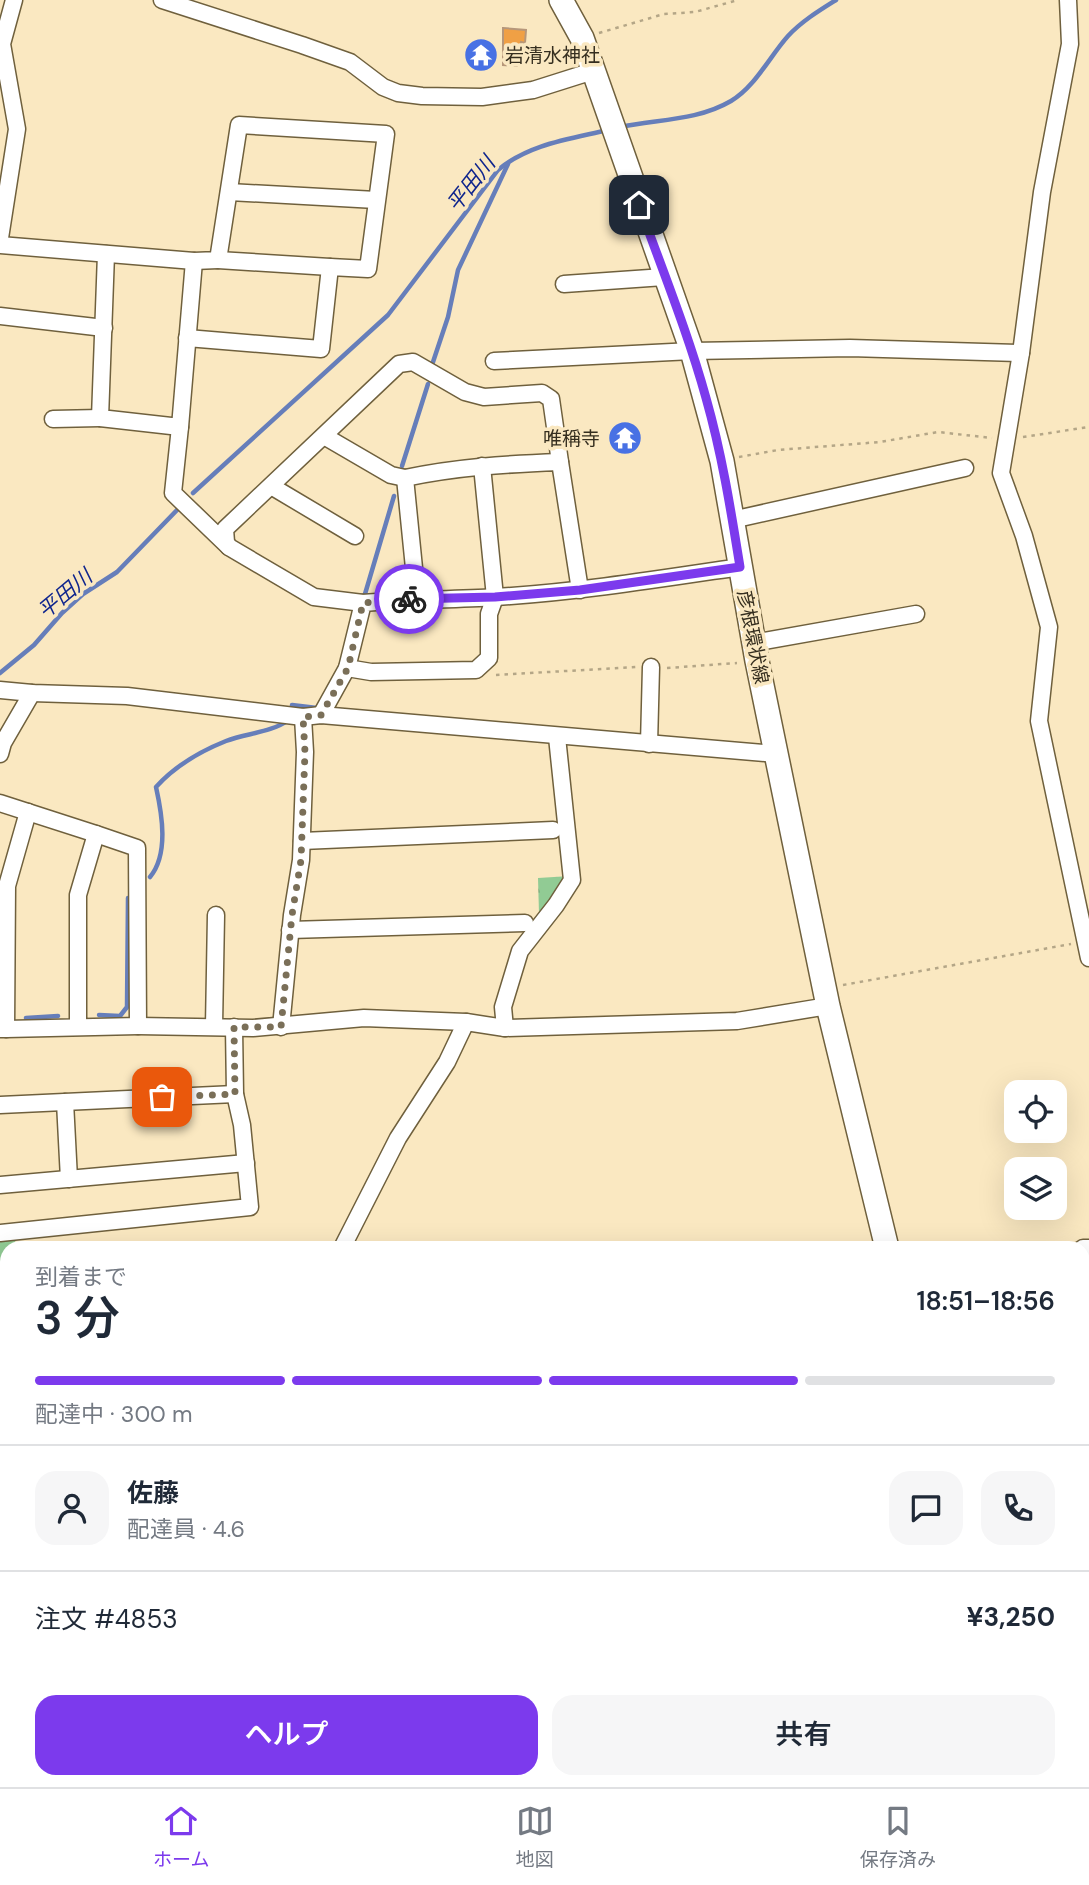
<!DOCTYPE html>
<html lang="ja">
<meta charset="utf-8">
<style>
:root{--surface:#fff;--page:#f6f6f7;--text:#1f2937;--muted:#747a83;--line:#e0e1e3;--accent:#7c3aed}
body{margin:0;font-family:"DM Sans","Noto Sans JP",sans-serif;background:var(--page);color:var(--text);height:100vh;display:flex;flex-direction:column;font-size:26px;white-space:nowrap}
*{box-sizing:border-box;margin:0}
p{font-size:23px;color:var(--muted)}
.icon{flex:none;width:38px;height:38px;fill:none;stroke:currentColor;stroke-width:2;stroke-linecap:round;stroke-linejoin:round}
.map{position:relative;flex:1;overflow:hidden}
.panel{position:absolute;left:0px;top:1241px;width:1090px;height:548px;display:flex;flex-direction:column;background:var(--surface);border-radius:21px 21px 0 0;box-shadow:0 7px 28px #0002}
.panel>*{flex:none}
.fabs{position:absolute;left:1004px;top:1080px;display:grid;gap:14px}
.fabs a{display:grid;place-items:center;width:63px;height:63px;border-radius:14px;background:var(--surface);box-shadow:0 7px 28px #0002;font-size:35px}
.pin{position:absolute;display:grid;place-items:center;width:60px;height:60px;color:#fff;margin:-30px;border-radius:14px;box-shadow:0 4px 10px #0006}
.courier{position:absolute;display:grid;place-items:center;width:70px;height:70px;margin:-35px;border:5px solid #7c3aed;border-radius:50%;background:#fff;color:#222;box-shadow:0 2px 9px #0007}
.headline em{font-style:normal;font-weight:600}
.headline div{display:flex;flex-direction:column-reverse}
.headline{display:flex;align-items:center;justify-content:space-between;height:119px;padding:0 35px}
h1{font-size:46px;font-weight:600;line-height:52px}
.bar{display:grid;grid-template-columns:repeat(4,1fr);gap:10px 7px;align-content:center;height:84px;padding:0 35px}
.bar i{height:9px;border-radius:5px;background:var(--line)}
.bar .selected{background:var(--accent)}
.bar p{grid-column:span 4}
.line{display:flex;align-items:center;gap:18px;padding:0 35px;border-top:2px solid var(--line)}
.line div{flex:1}
.round{display:grid;place-items:center;flex:none;width:74px;height:74px;border-radius:21px;background:var(--page)}
.primary-button{display:flex;gap:14px;margin-top:auto;padding:14px 35px}
.primary-button a{flex:1;height:80px;border-radius:21px;background:var(--accent);color:#fff;font-size:28px;font-weight:600;line-height:80px;text-align:center}
.primary-button a+a{background:var(--page);color:var(--text)}
.tab-bar{display:flex;justify-content:space-around;align-items:center;height:98px;border-top:2px solid var(--line);background:var(--surface);font-size:19px;color:var(--muted)}
.tab-bar a{display:grid;justify-items:center;gap:4px}
.tab-bar .selected{color:var(--accent)}
.map>svg:first-child{display:block}
</style>
<div class="map">
<svg width="1089" height="1787" viewBox="0 0 1089 1787">
<defs>
<pattern id="park-crowns" width="20" height="18" patternUnits="userSpaceOnUse" patternTransform="scale(1.75)"><rect width="20" height="18" fill="#91cb94"/><path d="M2 6a3 3 0 1 1 6 0M12 15a3 3 0 1 1 6 0" fill="none" stroke="#77a578"/></pattern>
</defs>
<rect width="100%" height="100%" fill="#fae8c1"/>
<g fill="url(#park-crowns)">
<path d="M570 876 539 914 538 878Z"/>
<path d="M11 1238 23 1248H7V1274L0 1268V1239Z"/>
</g>
<g fill="none" stroke-linecap="round" stroke-linejoin="round">
<g stroke="#667eba" stroke-width="4.5">
<path d="M620 127C657 119 697 121 731 101 755 87 770 56 788 36 802 21 820 10 836 0"/>
<path d="M432 365 448 317 458 270 508 164"/>
<path d="M402 466 428 384"/>
<path d="M193 493 388 315 498 170C529 144 570 139 608 130"/>
<path d="M365 594 394 496"/>
<path d="M0 673 34 645 62 613 83 594 117 572 179 508"/>
<path d="M292 708V705L317 708"/>
<path d="M150 877C169 854 162 814 156 787 174 767 201 751 226 741 247 733 270 733 289 720"/>
<path d="M99 1015 120 1016 127 1007 128 898"/>
<path d="M26 1018 58 1016"/>
</g>
</g>
<path fill="#f0a045" stroke="#b6977a" stroke-width="2" d="M503 28 526 30 525 43 521 42 519 66 503 65Z"/>
<g fill="none" stroke-linecap="round" stroke-linejoin="round">
<g stroke="#6f603d" stroke-width="19">
<g id="minor">
<path d="M162 0 302 45 350 62 383 87 398 93 422 96 482 97 533 90 593 71"/>
<path d="M1068 0 1070 44 1042 192 1021 353 1001 473 1024 536 1049 627 1039 721 1089 958"/>
<path d="M229 192 376 200"/>
<path d="M0 238 17 129 2 44 14 0"/>
<path d="M0 245 194 261 218 260 239 125 386 134 368 269 330 267 321 349 187 338"/>
<path d="M106 254 100 418 180 427 194 261"/>
<path d="M218 260 330 267"/>
<path d="M564 284 664 277"/>
<path d="M0 316 104 328"/>
<path d="M494 361 692 351 850 348 1021 353"/>
<path d="M53 419 100 418"/>
<path d="M180 427 173 493 229 547"/>
<path d="M324 436 391 475 405 478"/>
<path d="M271 486 355 536"/>
<path d="M732 520 965 468"/>
<path d="M417 598 405 478C457 467 507 464 560 462L580 590"/>
<path d="M363 603 314 597 229 547 226 542 225 529 399 364 413 362 465 392 484 397 542 393 551 399 560 462"/>
<path d="M753 643 916 614"/>
<path d="M347 668 371 672 476 670 489 658V614L495 597 482 466"/>
<path d="M0 690 32 693 127 696 303 717 321 715 776 754"/>
<path d="M321 715 347 668 363 603C407 599 452 600 496 597 578 592 659 579 740 567"/>
<path d="M649 744 651 667"/>
<path d="M0 754 3 743 32 693"/>
<path d="M0 803 96 834"/>
<path d="M302 841 553 830"/>
<path d="M290 930 525 923"/>
<path d="M138 1026 253 1028 364 1018 466 1022 505 1028 737 1021 828 1006"/>
<path d="M214 1026 216 915"/>
<path d="M281 1027 292 915 301 860 305 752 303 717"/>
<path d="M505 1028 503 1007 520 951 556 905 572 880 557 737"/>
<path d="M0 1029H6L138 1026 137 848 96 834 78 895V1027"/>
<path d="M6 1029 7 886 28 812"/>
<path d="M65 1102 69 1179"/>
<path d="M0 1105 235 1094"/>
<path d="M0 1185 246 1163"/>
<path d="M0 1233 250 1207 242 1125 235 1094 234 1027"/>
<path d="M342 1248 398 1138 447 1062 466 1022"/>
<path d="M1083 1248H1089"/>
<path d="M565 1782 572 1787"/>
<path d="M843 1782 844 1787"/>
</g>
</g>
<g stroke="#6f603d" stroke-width="26">
<g id="secondary">
<path d="M561 0 582 38 692 351 722 461 757 661 828 1006 887 1248"/>
<path d="M975 1782 976 1787"/>
</g>
</g>
<g stroke="#6f603d" stroke-width="30">
<g id="trunk">
<path d="M0 1657 7 1682"/>
<path d="M34 1782 36 1787"/>
</g>
</g>
<g stroke="#b4a687" stroke-width="2.5" stroke-dasharray="3.5 5" stroke-linecap="butt">
<path d="M599 33 664 14 695 12 738 0"/>
<path d="M1023 437 1089 427"/>
<path d="M739 457 778 450 880 442 938 432 992 438"/>
<path d="M667 668 737 663"/>
<path d="M496 675 636 667"/>
<path d="M843 985 1071 944"/>
<path d="M1083 1581 1089 1580"/>
</g>
<use href="#minor" stroke="#fff" stroke-width="16"/>
<use href="#secondary" stroke="#fff" stroke-width="23"/>
<use href="#trunk" stroke="#fff" stroke-width="26"/>
<g stroke="#534a38" stroke-width="4.5">
<path d="M0 1285 7 1290"/>
<path d="M589 1782 595 1787"/>
</g>
</g>
<g fill="none" stroke-linecap="round" stroke-linejoin="round">
<path stroke="#7a6f58" stroke-width="7" stroke-dasharray="0 12.6" d="M162 1097 235 1094 234 1027H281L292 915 301 860 305 752 303 717 321 715 348 668 363 603 409 599"/>
<path stroke="#7c3aed" stroke-width="9" d="M409 599 495 597 580 590 740 567C731 511 722 454 706 398 688 333 662 269 639 205"/>
</g>
<defs>
<g id="temple-disc" transform="scale(1.75)"><circle r="9.5" fill="#4871e4" stroke="#fae8c1"/><path d="M0-6L5-2H3V0L6.5 2.5H4V6H1.5V3h-3V6H-4V2.5H-6.5L-3 0V-2H-5Z" fill="#fff"/></g>
</defs>
<g fill-rule="evenodd">
<use href="#temple-disc" x="481" y="55"/>
<use href="#temple-disc" x="625" y="438"/>
</g>
<g text-anchor="middle" dominant-baseline="central" stroke-width="7" stroke-linejoin="round" paint-order="stroke">
<g font-size="19" fill="#352e1f" stroke="#fae8c1" text-anchor="start">
<text x="505" y="55">岩清水神社</text>
<text x="600" y="438" text-anchor="end">唯稱寺</text>
</g>
<g font-size="19" fill="#352e1f" stroke="#fae8c1">
<text transform="translate(753 637) rotate(79)">彦根環状線</text>
</g>
<g font-size="21" font-style="italic" fill="#0f258d" stroke="#fae8c1">
<text transform="translate(471 184) rotate(-52)">平田川</text>
<text transform="translate(65 594) rotate(-40)">平田川</text>
</g>
</g>
</svg>
<div class="fabs">
<a><svg class="icon" aria-label="locate" viewBox="0 0 24 24"><circle cx="12" cy="12" r="6"/><path d="M12 2v4M12 18v4M2 12h4M18 12h4"/></svg></a>
<a><svg class="icon" aria-label="layers" viewBox="0 0 24 24"><path d="M12 4l9 5-9 5-9-5zM3 14l9 5 9-5"/></svg></a>
</div>
<div class="pin" style="left:162px;top:1097px;background:#ea580c"><svg class="icon" aria-label="bag" viewBox="0 0 24 24"><path d="M5 8h14l-1 12H6zM9 8a3 3 0 0 1 6 0"/></svg></div>
<div class="pin" style="left:639px;top:205px;background:#1f2937"><svg class="icon" aria-label="home" viewBox="0 0 24 24"><path d="M3 11l9-7 9 7M6 9v11h12V9"/></svg></div>
<div class="courier" style="left:409px;top:599px"><svg class="icon" aria-label="bike" viewBox="0 0 24 24"><circle cx="6" cy="16" r="4"/><circle cx="18" cy="16" r="4"/><path d="M6 16l4-8h5l3 8M10 8l3 8H6M13 5h3"/></svg></div>
<section class="panel">
<div class="headline"><div><h1>3 分</h1><p>到着まで</p></div><em>18:51–18:56</em></div>
<div class="bar"><i class="selected"></i><i class="selected"></i><i class="selected"></i><i></i><p>配達中 · 300 m</p></div>
<div class="line" style="height:126px"><a class="round"><svg class="icon" aria-label="person" viewBox="0 0 24 24"><circle cx="12" cy="8" r="4"/><path d="M4 21q1-7 8-7t8 7"/></svg></a><div><b>佐藤</b><p>配達員 · 4.6</p></div><a class="round"><svg class="icon" aria-label="chat" viewBox="0 0 24 24"><path d="M4 5h16v11H9l-5 4z"/></svg></a><a class="round"><svg class="icon" aria-label="phone" viewBox="0 0 24 24"><path d="M5 4h4l2 5-3 2q2 4 5 5l2-3 5 2v4C11 20 4 13 5 4z"/></svg></a></div>
<div class="line" style="height:91px"><div>注文 #4853</div><b>¥3,250</b></div>
<div class="primary-button"><a>ヘルプ</a><a>共有</a></div>
</section>
</div>
<nav class="tab-bar">
<a class="selected"><svg class="icon" aria-label="home" viewBox="0 0 24 24"><path d="M3 11l9-7 9 7M6 9v11h12V9"/></svg>ホーム</a>
<a><svg class="icon" aria-label="map" viewBox="0 0 24 24"><path d="M3 6l6-2 6 2 6-2v14l-6 2-6-2-6 2zM9 4v14M15 6v14"/></svg>地図</a>
<a><svg class="icon" aria-label="saved" viewBox="0 0 24 24"><path d="M7 4h10v16l-5-4-5 4z"/></svg>保存済み</a>
</nav>
